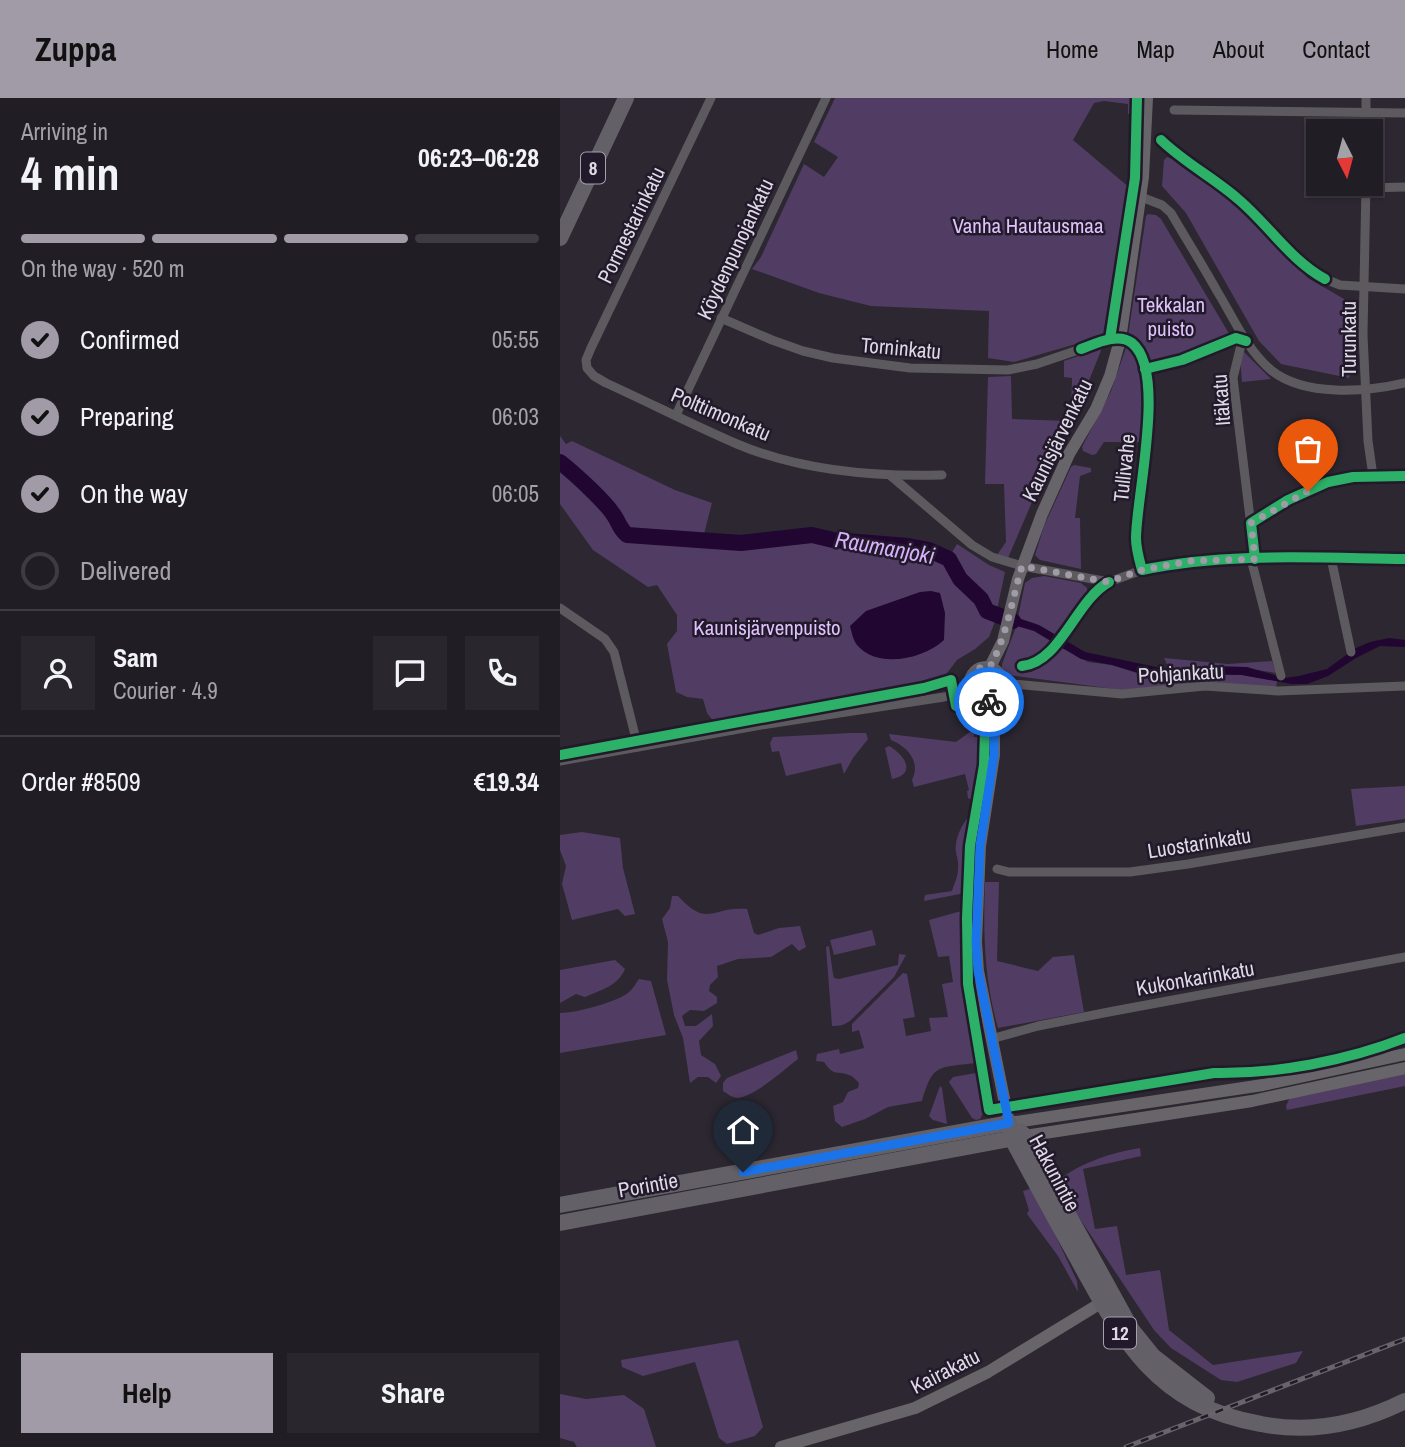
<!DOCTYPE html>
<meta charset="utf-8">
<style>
:root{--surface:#211d25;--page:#29262d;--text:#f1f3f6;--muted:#a2a2a7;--line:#3e3b42;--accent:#a09ba7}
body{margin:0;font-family:"Archivo Narrow",sans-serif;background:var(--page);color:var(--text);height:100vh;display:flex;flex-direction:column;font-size:26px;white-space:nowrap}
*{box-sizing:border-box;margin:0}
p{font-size:23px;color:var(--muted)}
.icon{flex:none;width:38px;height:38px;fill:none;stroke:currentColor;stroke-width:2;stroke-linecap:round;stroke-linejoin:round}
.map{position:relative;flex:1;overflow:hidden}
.details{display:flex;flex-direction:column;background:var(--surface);width:560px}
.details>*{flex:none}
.needle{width:46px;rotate:174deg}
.tools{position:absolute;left:746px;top:21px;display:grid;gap:14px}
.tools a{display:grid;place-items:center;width:77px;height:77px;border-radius:0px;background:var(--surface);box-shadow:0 2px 5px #0004,0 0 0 2px var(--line);font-size:35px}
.pin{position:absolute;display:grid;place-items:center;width:60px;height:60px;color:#fff;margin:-72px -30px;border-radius:50% 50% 50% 0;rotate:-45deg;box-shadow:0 0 7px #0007}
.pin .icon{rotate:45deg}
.courier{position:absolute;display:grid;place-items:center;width:70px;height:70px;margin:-35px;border:5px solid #1a73e8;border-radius:50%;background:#fff;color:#222;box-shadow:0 2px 9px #0007}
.overview em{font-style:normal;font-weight:700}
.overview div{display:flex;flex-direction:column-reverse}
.overview{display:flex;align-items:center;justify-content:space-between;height:119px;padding:0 21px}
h1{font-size:46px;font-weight:700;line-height:52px}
.bar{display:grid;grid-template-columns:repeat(4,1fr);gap:10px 7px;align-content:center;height:84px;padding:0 21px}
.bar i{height:9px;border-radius:5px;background:var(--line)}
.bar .current{background:var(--accent)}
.bar p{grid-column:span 4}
.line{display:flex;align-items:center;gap:18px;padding:0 21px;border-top:2px solid var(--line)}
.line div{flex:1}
.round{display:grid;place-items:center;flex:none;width:74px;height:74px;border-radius:0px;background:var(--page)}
ol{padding:0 21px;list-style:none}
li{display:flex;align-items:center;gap:21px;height:77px}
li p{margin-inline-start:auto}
li .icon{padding:7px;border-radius:50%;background:var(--accent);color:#111;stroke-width:4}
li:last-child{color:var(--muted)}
li i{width:38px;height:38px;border:4px solid var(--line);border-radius:50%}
.cta{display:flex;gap:14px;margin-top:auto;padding:14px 21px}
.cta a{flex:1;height:80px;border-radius:0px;background:var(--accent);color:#111;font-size:28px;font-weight:700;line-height:80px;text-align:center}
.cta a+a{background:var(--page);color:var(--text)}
header{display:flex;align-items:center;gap:42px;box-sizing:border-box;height:98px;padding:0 35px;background:var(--accent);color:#111}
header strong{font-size:33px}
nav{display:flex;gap:38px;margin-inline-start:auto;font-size:24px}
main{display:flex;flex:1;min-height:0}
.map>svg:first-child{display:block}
</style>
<header>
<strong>Zuppa</strong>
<nav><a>Home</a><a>Map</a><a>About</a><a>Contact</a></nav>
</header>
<main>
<section class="details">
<div class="overview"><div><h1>4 min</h1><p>Arriving in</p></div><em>06:23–06:28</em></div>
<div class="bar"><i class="current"></i><i class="current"></i><i class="current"></i><i></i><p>On the way · 520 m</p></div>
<ol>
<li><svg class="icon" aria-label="check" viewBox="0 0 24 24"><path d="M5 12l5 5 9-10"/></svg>Confirmed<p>05:55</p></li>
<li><svg class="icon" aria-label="check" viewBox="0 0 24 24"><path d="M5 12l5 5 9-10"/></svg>Preparing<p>06:03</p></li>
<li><svg class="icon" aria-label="check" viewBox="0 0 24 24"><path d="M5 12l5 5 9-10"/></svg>On the way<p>06:05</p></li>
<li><i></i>Delivered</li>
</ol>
<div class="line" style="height:126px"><a class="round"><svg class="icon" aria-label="person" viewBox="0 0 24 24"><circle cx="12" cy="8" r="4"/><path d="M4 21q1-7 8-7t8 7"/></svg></a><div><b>Sam</b><p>Courier · 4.9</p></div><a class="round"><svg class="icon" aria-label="chat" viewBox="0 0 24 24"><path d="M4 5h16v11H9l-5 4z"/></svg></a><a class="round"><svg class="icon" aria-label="phone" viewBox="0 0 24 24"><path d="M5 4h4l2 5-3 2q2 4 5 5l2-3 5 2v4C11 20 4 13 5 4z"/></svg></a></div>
<div class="line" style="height:91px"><div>Order #8509</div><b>€19.34</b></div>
<div class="cta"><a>Help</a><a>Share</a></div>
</section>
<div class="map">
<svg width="845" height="1349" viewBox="0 0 845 1349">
<rect width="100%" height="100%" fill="#2c2731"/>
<g fill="#513d63">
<path d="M275 0H575V16H568V6L544 3 534 5 513 42 570 90 546 237 454 264 428 260 429 213 311 208 259 195 192 171 201 159 244 66 264 79 278 59 254 44Z"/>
<path d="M607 59 617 63 658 92 700 129 748 180 784 201C790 223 799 259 789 280L721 266 699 243 626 115 602 88 604 62Z"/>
<path d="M588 116 596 117 601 121 671 239 621 258 589 266 575 243 568 238 586 118Z"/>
<path d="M570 248C588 267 585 319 582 344H544L536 356 532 357 523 353 522 349 551 293 566 250Z"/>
<path d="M542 250 518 310 511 315 512 280 504 279V263Z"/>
<path d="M684 254 711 281 682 284 680 260Z"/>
<path d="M451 278 452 321 510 323 489 357 475 397 448 460 437 457 446 444 444 386H425L428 279Z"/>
<path d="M0 338 6 346 12 343 115 392 152 405 143 440 74 434C52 405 27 381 0 357Z"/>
<path d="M514 367 531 370V374L520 378 515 420H520L521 471 480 462 475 457 484 428 511 369Z"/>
<path d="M0 369C20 383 28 403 49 416L53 432 61 440 86 444 166 448 247 440 362 454 385 466 397 446 429 467 445 474 434 526 429 539 415 551 397 562 384 579 361 587 154 624 147 615 143 601 127 599 116 594 107 546 117 533V517L97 487 88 489 33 452 0 406Z"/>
<path d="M484 478 521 485 527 490V494L489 543 528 564 552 567 592 580 642 576 682 577 717 583 716 590 646 584 562 592 448 577 442 572V566L456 529 465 485 472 480Z"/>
<path d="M604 560 668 566 712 563 716 575C680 568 647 569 610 572Z"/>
<path d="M414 631V639H422C424 661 419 682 416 704L408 700 407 693 409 692 405 676 354 689 352 682C361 664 348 649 331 642L329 636 396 644Z"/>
<path d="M291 635H306L308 641 293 660 284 676 281 665 226 678 219 653 212 654 210 645 213 639Z"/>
<path d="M329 648C345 657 357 676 332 681L325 650Z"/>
<path d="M845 688V721L796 728 791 691Z"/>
<path d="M414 714 405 767V795L364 803 365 797 392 793C394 786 398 779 398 771 399 765 397 760 396 754 394 741 403 722 414 714Z"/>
<path d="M22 734 60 740 63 770 75 816 65 818 58 811 12 822 2 786 6 768 0 752V737Z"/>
<path d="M425 784H439L437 863 478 873 493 859 514 857 524 914 438 930C424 881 423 834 425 784Z"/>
<path d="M112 798H118C149 831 150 808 187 811L194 835 198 837 219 830 240 828 246 849 239 853 232 846 211 859 178 861 157 868 158 879 150 887 149 893 157 899V905L144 913 130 912 122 918 125 928H136L152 916 153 928 139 943 141 957 155 966 161 978 156 985 148 979H138L130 985 123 940 114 917 107 882 108 844 102 821 110 810Z"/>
<path d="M405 812C403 865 412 913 415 965 378 970 373 965 362 1003L328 1009 305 1021 282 1029 275 1023 273 1008 283 1004 288 994 298 990 299 985C296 982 293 978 289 977 277 972 275 980 264 964L256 963 257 956 279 951 280 956 304 950 299 932 292 934V926L343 875 347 876 355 919 343 921 346 938 371 933 369 920 388 919 382 886 393 884 389 858 378 859 369 822Z"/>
<path d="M312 832 316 847 274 857 270 842Z"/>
<path d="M269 848 273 876 274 880 279 881 338 867 339 856 346 857 334 879 291 922C285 927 280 928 272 928L266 849Z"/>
<path d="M55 862 65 871C58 888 41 892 25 899L16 896 0 905V872Z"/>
<path d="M79 881 91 883 106 937 0 955V915C15 915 58 904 69 894 73 891 76 885 79 881Z"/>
<path d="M236 952 238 961C225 971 194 999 178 1000 172 1000 168 996 163 993V985L167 980Z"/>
<path d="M845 973V988L727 1012 726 1008 730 999Z"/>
<path d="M416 975 419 977 424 1013 420 1021 416 1022 412 1020 389 984 393 979Z"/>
<path d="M380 988 382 990 387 1026 373 1022 369 1018Z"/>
<path d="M580 1050 581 1058 523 1071 535 1131 557 1128 566 1177 600 1172 609 1232 653 1267 743 1253 736 1265 677 1284 661 1282 611 1250 594 1232 510 1106 498 1082C523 1064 550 1055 580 1050Z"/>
<path d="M473 1090 517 1183 518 1194 498 1158 467 1116 469 1112 463 1093Z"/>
<path d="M178 1242 203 1329 195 1338 167 1346 159 1340 135 1264 83 1278 62 1269 61 1262Z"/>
<path d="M0 1296 26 1301 64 1297 84 1311 96 1349H17L14 1344 0 1340Z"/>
</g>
<g fill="#200631">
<path d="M371 493 380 495 385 515 384 542C364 561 318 571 298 548 293 543 292 535 290 528L306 513 360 494Z"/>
<path d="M443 515 479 527 525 554 610 572 652 568 687 569 725 580 739 578 767 571 796 550 810 544 829 540 845 542V549L820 548 796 560 768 578 747 586H732L682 577 642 576 599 581 552 567 521 561 474 533 437 522 432 516Z"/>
</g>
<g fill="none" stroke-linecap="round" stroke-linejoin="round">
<path stroke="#200631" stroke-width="16" d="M0 364C14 375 47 405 55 419 60 427 60 431 67 437L181 445 252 437 273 442 348 448 369 452 389 461 400 481 421 501 427 513 453 523"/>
<g stroke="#5c5a5e" stroke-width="9">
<path d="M151 0 31 250 26 262 27 270 34 278 46 285C90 305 133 327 177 346 241 373 314 379 382 377"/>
<path d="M806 0V33"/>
<path d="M614 12 845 15"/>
<path d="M806 86 803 237 808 343 813 378"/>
<path d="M806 90 845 89"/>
<path d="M581 99 602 107 611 115C626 141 642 166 657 193 673 219 687 252 711 272 744 299 806 294 845 285"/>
<path d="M765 181 780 187 845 191"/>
<path d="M161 220 212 242 243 253 273 260 350 270 448 272 477 266 521 251"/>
<path d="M686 243 681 247 673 280 695 461"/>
<path d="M116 317 266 0"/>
<path d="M331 378 412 447 432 459 462 468 549 484 582 472 630 463 691 461H845"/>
<path d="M691 425C721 406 755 384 790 379 808 377 827 378 845 378"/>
<path d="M771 460 791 554"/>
<path d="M691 461 721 578"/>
<path d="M582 472 576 440 588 336 585 271"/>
<path d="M0 510 45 541 54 554 78 649"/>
<path d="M442 585 562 596 645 588 718 593 845 588"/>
<path d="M0 663 201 627 384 599 411 592"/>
<path d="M437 771 449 774H570L628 766 845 729"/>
<path d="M431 941 478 928 554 913 845 859"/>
</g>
<g stroke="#68656a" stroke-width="12">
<circle cx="426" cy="585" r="16"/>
<path d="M430 569 443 543 458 481 482 416 509 356 536 311 550 278 560 242 583 79 587 0"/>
<path d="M429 601 434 630V657L420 748 416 844 418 873 449 1025 703 987 845 956"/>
<path d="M465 1038 692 1003 845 970"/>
<path d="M221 1349 355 1310 428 1274 549 1200"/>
</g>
<g stroke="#636067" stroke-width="16">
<path d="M0 140 66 0"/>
<path d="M449 1025 452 1041C473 1080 494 1119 516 1158 562 1243 597 1308 701 1326 752 1336 799 1326 845 1303"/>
<path d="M459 1033 465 1038 572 1232 593 1258 647 1300"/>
<path d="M0 1107 449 1025"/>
<path d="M0 1125 465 1038"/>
</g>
<g stroke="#68646a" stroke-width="5">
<path id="rail" d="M566 1349 845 1241"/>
</g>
<use href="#rail" stroke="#22192b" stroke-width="2.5" stroke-dasharray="8" stroke-linecap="butt"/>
<g stroke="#22192b" stroke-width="15">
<g id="cycleway">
<path d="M601 42C625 65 654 80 678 101 708 126 731 163 765 181"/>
<path d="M550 241 575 80 577 0"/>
<path d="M521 251C535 246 558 234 572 245 607 273 576 399 576 440 576 451 579 461 582 472 667 454 758 460 845 461"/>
<path d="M585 271 622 262 676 240 686 243"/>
<path d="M695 461 691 425 728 402 768 384 793 379 845 378"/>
<path d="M462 568C500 565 516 502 549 484"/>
<path d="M0 657 364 590 391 582 396 608 410 606 418 611 423 618 425 631 424 667 410 748 407 820 408 886 429 1012 654 975C716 976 787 963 845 940"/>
</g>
</g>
<use href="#cycleway" stroke="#2db169" stroke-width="10"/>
</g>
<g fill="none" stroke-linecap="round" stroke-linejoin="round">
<path stroke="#a09ba7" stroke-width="7" stroke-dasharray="0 12.6" d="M429 604V601L419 600 412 594 410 580 420 570 430 569C447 537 452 502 462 468L548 484 582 472 630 463 695 461 691 425 748 393"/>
<path stroke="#1a73e8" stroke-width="9" d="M183 1074 449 1025 418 873 416 844 420 748 434 657V630L429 604"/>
</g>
<g text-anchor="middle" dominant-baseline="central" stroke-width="5" stroke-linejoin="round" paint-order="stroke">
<g fill="#22192b" stroke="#a69fae" stroke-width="2">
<rect x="21" y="54.5" width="24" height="31" rx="5"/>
<rect x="544" y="1219.5" width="32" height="31" rx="5"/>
</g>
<g font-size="19" font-weight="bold" fill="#dfd9e6">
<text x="33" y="70">8</text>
<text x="560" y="1235">12</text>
</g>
<g font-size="21" fill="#dfd9e6" stroke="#22192b">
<text transform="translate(71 127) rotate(-64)">Pormestarinkatu</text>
<text transform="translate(175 151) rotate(-65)">Köydenpunojankatu</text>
<text transform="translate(788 241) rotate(-90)">Turunkatu</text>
<text transform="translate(341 250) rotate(5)">Torninkatu</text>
<text transform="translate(661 302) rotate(-94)">Itäkatu</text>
<text transform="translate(161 316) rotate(23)">Polttimonkatu</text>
<text transform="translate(497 342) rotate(-64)">Kaunisjärvenkatu</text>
<text transform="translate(564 370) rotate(-84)">Tullivahe</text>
<text transform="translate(621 575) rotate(-3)">Pohjankatu</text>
<text transform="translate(639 745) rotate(-9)">Luostarinkatu</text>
<text transform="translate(635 880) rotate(-10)">Kukonkarinkatu</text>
<text transform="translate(495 1075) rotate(62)">Hakunintie</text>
<text transform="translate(88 1087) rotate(-10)">Porintie</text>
<text transform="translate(385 1273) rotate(-27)">Kairakatu</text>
</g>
<g font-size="21" fill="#dfc2fb" stroke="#22192b">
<text x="468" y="127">Vanha Hautausmaa</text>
<text x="611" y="206">Tekkalan<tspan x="611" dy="24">puisto</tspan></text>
<text x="207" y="529">Kaunisjärvenpuisto</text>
</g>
<g font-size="23" font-style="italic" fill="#d8b1fd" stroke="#22192b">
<text transform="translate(325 449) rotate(10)">Raumanjoki</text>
</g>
</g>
</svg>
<div class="tools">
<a><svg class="needle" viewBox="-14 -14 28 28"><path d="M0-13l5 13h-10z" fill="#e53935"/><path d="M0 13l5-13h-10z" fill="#a2a2a7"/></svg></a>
</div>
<div class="pin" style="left:748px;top:393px;background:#ea580c"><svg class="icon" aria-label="bag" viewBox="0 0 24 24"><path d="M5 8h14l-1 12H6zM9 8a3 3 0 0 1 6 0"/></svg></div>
<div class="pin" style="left:183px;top:1074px;background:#1f2937"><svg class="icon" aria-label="home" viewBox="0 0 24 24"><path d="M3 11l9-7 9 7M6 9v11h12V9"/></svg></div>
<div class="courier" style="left:429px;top:604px"><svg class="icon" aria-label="bike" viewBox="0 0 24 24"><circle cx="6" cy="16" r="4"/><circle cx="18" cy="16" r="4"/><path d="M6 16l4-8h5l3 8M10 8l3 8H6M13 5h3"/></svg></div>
</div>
</main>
